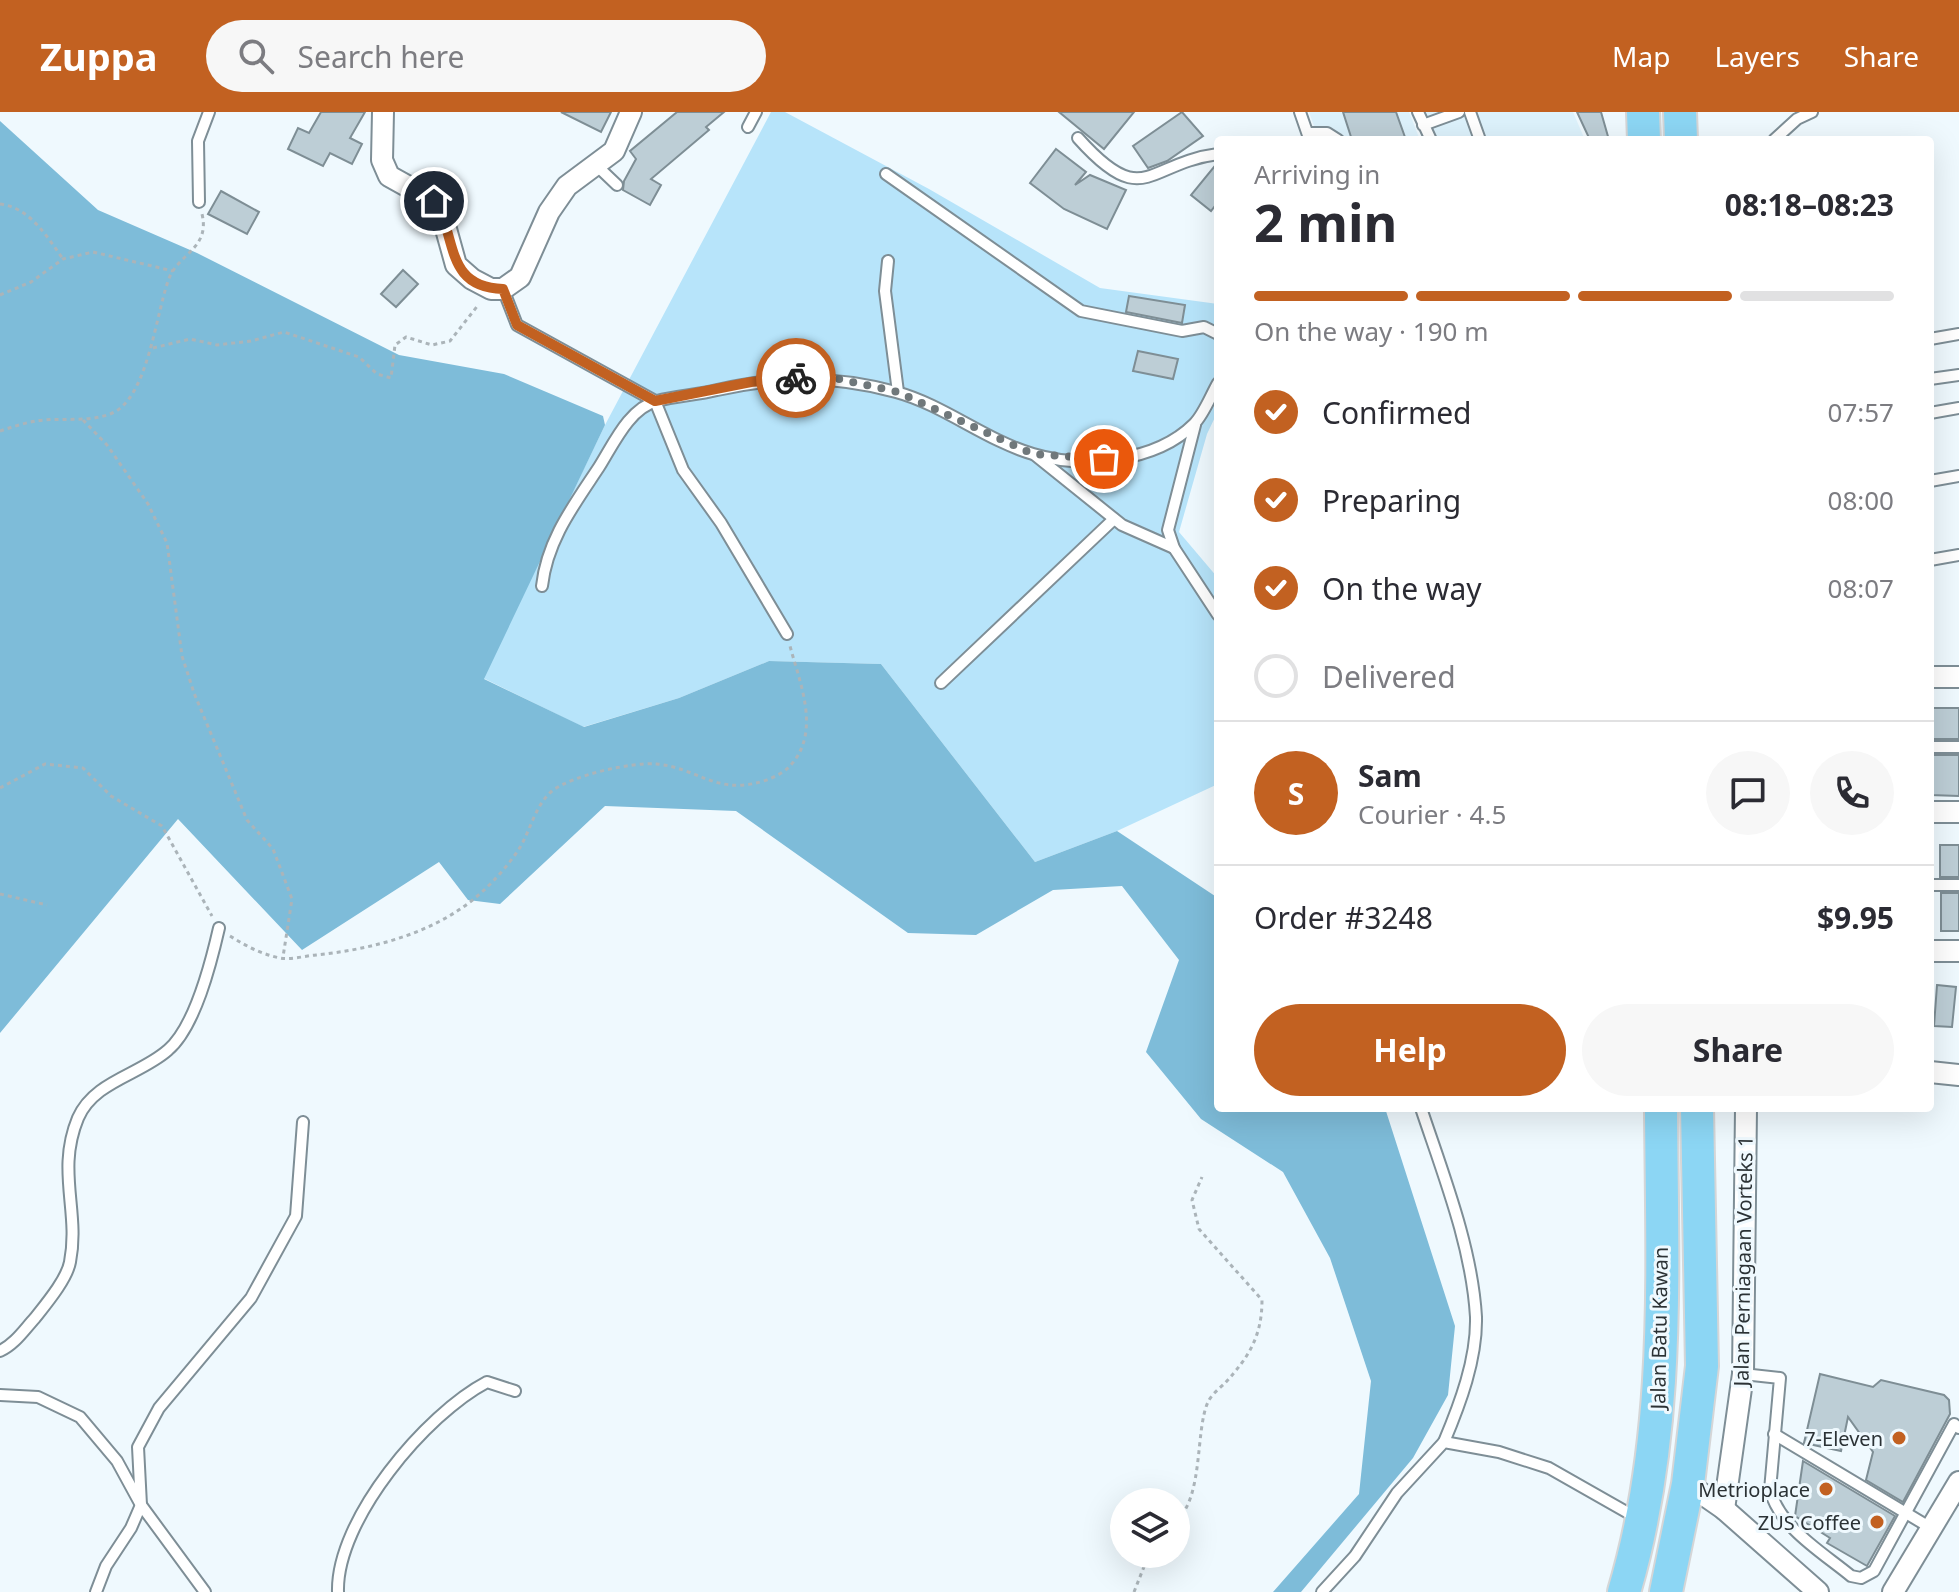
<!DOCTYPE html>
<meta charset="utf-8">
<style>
:root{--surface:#fff;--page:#f7f7f7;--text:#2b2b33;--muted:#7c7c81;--line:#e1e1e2;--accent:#c26121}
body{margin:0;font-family:"Noto Sans",sans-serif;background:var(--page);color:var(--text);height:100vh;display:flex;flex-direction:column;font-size:30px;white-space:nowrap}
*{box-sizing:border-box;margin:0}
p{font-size:26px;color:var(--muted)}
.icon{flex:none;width:44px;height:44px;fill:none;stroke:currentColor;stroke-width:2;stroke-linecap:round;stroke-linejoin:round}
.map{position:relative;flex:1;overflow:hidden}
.side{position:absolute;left:1214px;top:24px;width:720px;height:976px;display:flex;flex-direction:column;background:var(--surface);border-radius:8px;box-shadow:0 8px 32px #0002}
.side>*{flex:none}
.buttons{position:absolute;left:1110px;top:1376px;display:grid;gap:16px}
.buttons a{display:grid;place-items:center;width:80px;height:80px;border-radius:50%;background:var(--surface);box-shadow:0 8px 32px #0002;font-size:40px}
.pin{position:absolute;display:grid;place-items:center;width:68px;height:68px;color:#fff;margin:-34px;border:4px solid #fff;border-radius:50%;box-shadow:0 2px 8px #0007}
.courier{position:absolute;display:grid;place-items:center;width:80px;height:80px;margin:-40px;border:6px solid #c26121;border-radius:50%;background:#fff;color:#222;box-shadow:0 2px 10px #0007}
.overview em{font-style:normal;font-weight:700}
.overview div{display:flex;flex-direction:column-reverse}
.overview{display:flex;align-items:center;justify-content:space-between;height:136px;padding:0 40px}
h1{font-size:52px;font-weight:700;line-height:60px}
.bar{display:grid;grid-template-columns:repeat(4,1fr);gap:12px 8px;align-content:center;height:96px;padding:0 40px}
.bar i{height:10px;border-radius:6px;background:var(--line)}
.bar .selected{background:var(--accent)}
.bar p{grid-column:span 4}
.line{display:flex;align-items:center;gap:20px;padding:0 40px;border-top:2px solid var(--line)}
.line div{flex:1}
.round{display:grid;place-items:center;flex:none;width:84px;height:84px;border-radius:42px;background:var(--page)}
ol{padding:0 40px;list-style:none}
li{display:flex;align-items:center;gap:24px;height:88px}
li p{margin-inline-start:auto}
li .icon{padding:8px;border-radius:50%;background:var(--accent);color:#fff;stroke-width:4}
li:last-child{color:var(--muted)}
li i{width:44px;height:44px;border:4px solid var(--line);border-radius:50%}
.button{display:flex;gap:16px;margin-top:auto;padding:16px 40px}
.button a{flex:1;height:92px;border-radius:48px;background:var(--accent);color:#fff;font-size:32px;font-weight:700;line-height:92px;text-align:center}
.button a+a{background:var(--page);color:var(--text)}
header{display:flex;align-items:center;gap:48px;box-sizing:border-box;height:112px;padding:0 40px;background:var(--accent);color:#fff}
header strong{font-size:38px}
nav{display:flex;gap:44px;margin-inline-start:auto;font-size:28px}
.search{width:560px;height:72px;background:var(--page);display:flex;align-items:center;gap:20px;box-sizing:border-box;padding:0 28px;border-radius:44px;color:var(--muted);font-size:30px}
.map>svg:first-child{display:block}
</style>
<header>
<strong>Zuppa</strong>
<div class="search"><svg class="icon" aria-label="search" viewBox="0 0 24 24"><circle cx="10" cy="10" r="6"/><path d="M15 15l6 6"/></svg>Search here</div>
<nav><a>Map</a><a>Layers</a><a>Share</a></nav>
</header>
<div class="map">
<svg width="1959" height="1480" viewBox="0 0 1959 1480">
<rect width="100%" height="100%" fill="#eff9fe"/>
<g fill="#ddf2fc">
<path d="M1309 0H1409L1420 28H1319Z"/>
<path d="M1424 0H1573L1585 28H1437Z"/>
</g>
<path fill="#b7e4fa" d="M771 0H785L929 77 1100 176 1218 192V299L1207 322 1179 420 1218 466V672L1117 719 1035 750 881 552 769 549 679 586 583 615 483 566 605 313Z"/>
<path fill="#7ebcd9" d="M0 9 98 98 197 141 399 243 504 262 603 304 605 313 484 567 584 615 679 586 769 549 881 552 1035 750 1117 719 1218 786V996H1385L1455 1214 1448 1283 1413 1346 1301 1480H1273L1359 1382 1371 1269 1330 1146 1283 1060 1201 1007 1146 940 1179 848 1122 774 1053 778 976 823 908 821 736 699 605 694 500 792 468 788 439 750 302 838 178 707 0 921Z"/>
<g fill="#bdced6" stroke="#7e8e95" stroke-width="2">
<path d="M321 0H365L350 26 362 32 352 52 330 41 323 54 288 37 298 16 309 21Z"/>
<path d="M561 0H611L601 20Z"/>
<path d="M677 0H724L706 15 709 18 651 67 661 73 650 93 623 78 624 69 636 47 630 39Z"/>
<path d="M1059 0H1134L1104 37Z"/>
<path d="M1182 0 1203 24 1167 49 1148 56 1133 34Z"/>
<path d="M1343 0H1396L1406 28H1352Z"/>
<path d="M1577 0H1601L1609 28H1590Z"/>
<path d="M1056 37 1086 60 1075 73 1090 63 1126 78 1107 117 1064 97 1030 71Z"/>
<path d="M1218 50V90L1211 99 1191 83Z"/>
<path d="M221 79 259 100 247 122 208 102Z"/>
<path d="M403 158 418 172 396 195 381 182Z"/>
<path d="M1129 184 1185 193 1182 211 1126 200Z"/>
<path d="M1138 239 1178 247 1173 267 1133 259Z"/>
<rect x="1930" y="596" width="29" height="31"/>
<path d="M1930 643H1959V684L1930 683Z"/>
<rect x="1940" y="733" width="19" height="32"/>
<rect x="1941" y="781" width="18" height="38"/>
<path d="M1937 873 1956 875 1952 915 1934 914Z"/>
<path d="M1820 1262 1873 1275 1881 1268 1944 1283 1949 1288 1950 1302 1903 1390 1866 1368 1873 1340 1848 1305 1841 1339 1804 1331Z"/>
<path d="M1803 1349 1895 1404 1867 1454 1827 1431 1830 1426 1795 1404Z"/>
</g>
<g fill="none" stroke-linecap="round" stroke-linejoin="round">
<g stroke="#7e8e96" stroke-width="14">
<g id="service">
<path d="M1300 0 1309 26"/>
<path d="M1418 0 1431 28"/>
<path d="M1470 0 1480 28"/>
<path d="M1423 13 1459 0"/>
<path d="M748 15 756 0"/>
<path d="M1308 21H1327L1338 28"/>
<path d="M1078 26C1144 100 1147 51 1218 42"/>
<path d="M1774 28 1797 7 1812 0"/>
<path d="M595 52 617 73"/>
<path d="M886 62 1081 199 1182 219 1204 215 1218 222"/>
<path d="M199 90 198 29 209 0"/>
<path d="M888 149 885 179 898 280"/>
<path d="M503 177 517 213 655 289 683 358 721 411 787 522"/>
<path d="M1930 227 1959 222"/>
<path d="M1930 267 1959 263"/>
<path d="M1930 301 1959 296"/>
<path d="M1195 313 1168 418 1174 436 1218 503"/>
<path d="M1035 343 1122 413 1174 436"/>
<path d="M1930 369 1959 364"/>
<path d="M1930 448 1959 443"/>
<path d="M542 474C547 428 574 393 599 355 613 333 629 296 657 289 676 284 697 283 717 278 779 264 834 263 896 280 944 293 985 328 1033 342 1083 357 1156 350 1194 312 1204 302 1211 283 1218 271"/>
<path d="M941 571 1114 407"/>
<path d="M1930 635H1959"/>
<path d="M1930 773H1959"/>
<path d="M1421 996C1443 1062 1472 1135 1476 1205 1477 1247 1460 1292 1444 1330"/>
<path d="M0 1239C15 1232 24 1218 35 1206 46 1192 67 1167 70 1150 80 1099 56 1059 78 1006 94 969 140 963 168 938 195 915 211 851 219 816"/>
<path d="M1743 1262 1780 1266 1770 1378C1780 1416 1822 1440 1851 1464L1861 1466 1874 1459 1954 1312 1959 1316"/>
<path d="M0 1283 38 1285 80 1305 117 1349 141 1393 205 1480"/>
<path d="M1774 1322 1931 1416"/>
<path d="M96 1480 106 1454 131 1416 141 1393 138 1335 159 1296 251 1186 296 1104 303 1010"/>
<path d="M338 1480C336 1408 426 1302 487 1270L515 1279"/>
<path d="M1322 1480 1355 1444 1397 1381 1444 1330 1499 1340 1549 1356 1637 1406"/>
</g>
</g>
<g stroke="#7e8e96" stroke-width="24">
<g id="minor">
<path d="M383 0 382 48 389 64 434 89 441 99 456 153 472 167 491 177H503L520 165 549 100 567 74 614 39 631 0"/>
<path d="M1930 565H1959"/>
<path d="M1930 700H1959"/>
<path d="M1930 839H1959"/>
<path d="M1930 960 1959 963"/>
<path d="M1688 1372 1724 1397 1818 1480"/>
<path d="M1724 1397 1743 1262 1746 996"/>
<path d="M1893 1480 1959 1370"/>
</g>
</g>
<g stroke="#d5d6d7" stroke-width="36">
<g id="primary">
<path d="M1643 0 1644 28"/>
<path d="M1680 0 1681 28"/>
<path d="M1624 1480C1671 1322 1662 1159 1661 996"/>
<path d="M1666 1480 1688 1372 1702 1254 1697 996"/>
</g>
</g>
<g stroke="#abb4b9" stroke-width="3" stroke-dasharray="4 4" stroke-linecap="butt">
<path d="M0 92C30 96 46 123 63 147"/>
<path d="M0 183 31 170 63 147 93 140 173 159"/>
<path d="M153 236 190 227 217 233 251 229 284 220 359 245 377 262 391 266 395 233 406 225 432 233 450 229 479 192"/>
<path d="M83 308 107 333 148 392 167 431 182 544 194 581 247 708 273 737 292 787 283 845"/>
<path d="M0 319C12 315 24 311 36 309 60 305 86 311 110 302 149 288 156 197 170 164 181 141 210 135 202 102"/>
<path d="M0 676 45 652 83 656 111 684 162 714 212 804"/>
<path d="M0 782 47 793"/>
<path d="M230 824C246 834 261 842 280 846 291 848 304 844 316 843 375 837 439 820 483 779 496 767 510 751 519 737 530 720 535 693 552 679 573 663 631 650 657 652 696 656 715 681 756 671 766 669 781 663 789 655 822 621 800 572 790 534"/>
<path d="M1176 1409C1204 1385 1195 1318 1208 1290 1211 1283 1220 1276 1225 1271 1249 1245 1262 1224 1262 1188L1199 1117 1192 1088 1202 1065"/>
<path d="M1134 1480 1149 1442"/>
</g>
<use href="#service" stroke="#fff" stroke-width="10"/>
<use href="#minor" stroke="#fff" stroke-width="20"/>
<use href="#primary" stroke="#8cd6f4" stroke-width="32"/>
</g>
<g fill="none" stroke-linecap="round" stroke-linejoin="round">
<path stroke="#70787b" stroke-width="8" stroke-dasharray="0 14.4" d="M796 266 839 267 898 280 1033 342 1104 347"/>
<path stroke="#c26121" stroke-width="10" d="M434 89C458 123 443 175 503 177L517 213 655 289 751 270 796 266"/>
</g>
<g fill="#c26121" stroke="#eff9fe" stroke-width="3">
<circle cx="1899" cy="1326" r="8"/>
<circle cx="1826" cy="1377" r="8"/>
<circle cx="1877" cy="1410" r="8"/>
</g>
<g text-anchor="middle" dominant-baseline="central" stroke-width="6" stroke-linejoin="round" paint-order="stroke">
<g font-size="20" fill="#2b3235" stroke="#eff9fe">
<text transform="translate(1743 1149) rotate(-89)">Jalan Perniagaan Vorteks 1</text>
<text transform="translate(1659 1216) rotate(-89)">Jalan Batu Kawan</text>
</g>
<g font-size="20" fill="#2b3235" stroke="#eff9fe" text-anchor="end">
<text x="1883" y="1326">7-Eleven</text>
<text x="1810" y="1377">Metrioplace</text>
<text x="1861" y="1410">ZUS Coffee</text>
</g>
</g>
</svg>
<div class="buttons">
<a><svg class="icon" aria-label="layers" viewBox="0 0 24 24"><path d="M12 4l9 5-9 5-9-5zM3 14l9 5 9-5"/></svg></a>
</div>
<div class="pin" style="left:1104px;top:347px;background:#ea580c"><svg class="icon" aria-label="bag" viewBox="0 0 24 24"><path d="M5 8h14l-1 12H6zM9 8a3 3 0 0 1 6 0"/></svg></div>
<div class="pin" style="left:434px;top:89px;background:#1f2937"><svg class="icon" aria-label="home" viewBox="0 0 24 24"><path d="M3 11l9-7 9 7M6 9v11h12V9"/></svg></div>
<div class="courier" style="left:796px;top:266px"><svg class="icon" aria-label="bike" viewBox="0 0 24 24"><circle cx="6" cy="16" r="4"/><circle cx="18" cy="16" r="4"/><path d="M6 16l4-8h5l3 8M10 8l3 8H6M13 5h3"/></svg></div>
<section class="side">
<div class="overview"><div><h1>2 min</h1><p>Arriving in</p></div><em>08:18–08:23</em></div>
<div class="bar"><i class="selected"></i><i class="selected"></i><i class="selected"></i><i></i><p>On the way · 190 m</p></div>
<ol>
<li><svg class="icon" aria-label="check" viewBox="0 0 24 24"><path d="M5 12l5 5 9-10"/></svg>Confirmed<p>07:57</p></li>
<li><svg class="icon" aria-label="check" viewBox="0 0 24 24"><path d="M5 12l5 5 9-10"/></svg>Preparing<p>08:00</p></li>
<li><svg class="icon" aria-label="check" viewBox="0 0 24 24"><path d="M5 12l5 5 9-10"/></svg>On the way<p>08:07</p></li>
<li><i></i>Delivered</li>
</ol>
<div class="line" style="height:144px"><b class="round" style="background:var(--accent);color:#fff">S</b><div><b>Sam</b><p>Courier · 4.5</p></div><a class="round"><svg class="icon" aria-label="chat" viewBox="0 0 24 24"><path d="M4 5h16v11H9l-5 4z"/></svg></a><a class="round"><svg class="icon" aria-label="phone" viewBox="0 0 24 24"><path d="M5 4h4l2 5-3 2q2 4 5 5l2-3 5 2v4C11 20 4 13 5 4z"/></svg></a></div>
<div class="line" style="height:104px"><div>Order #3248</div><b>$9.95</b></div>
<div class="button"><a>Help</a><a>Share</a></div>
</section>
</div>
